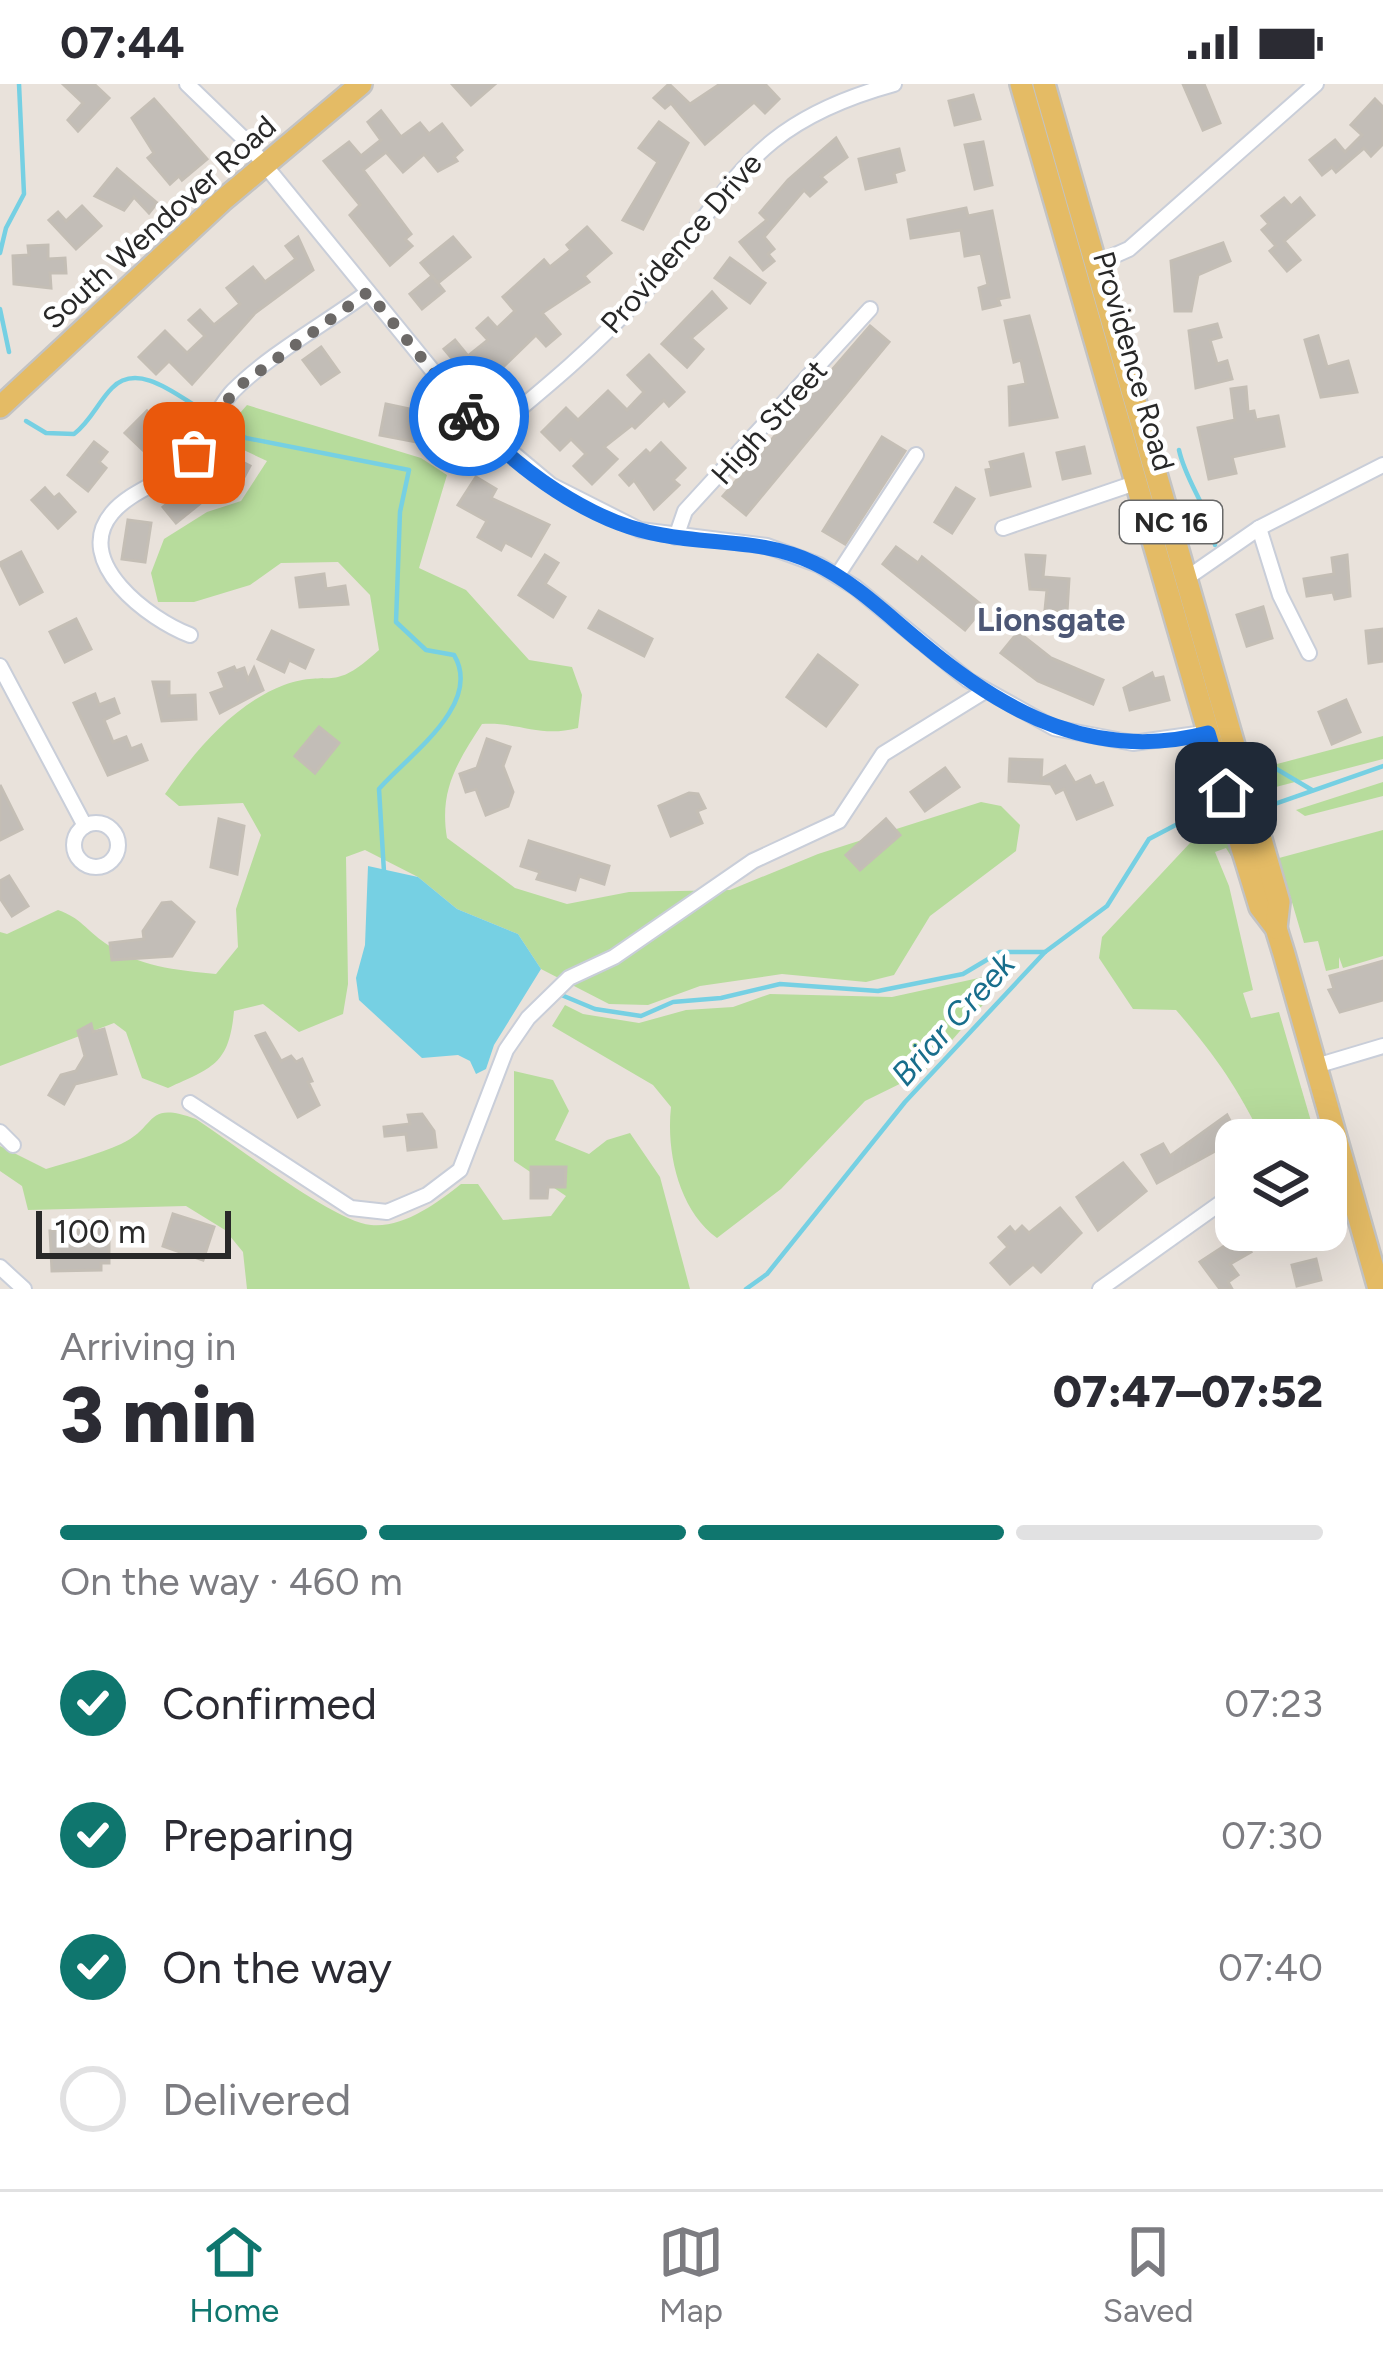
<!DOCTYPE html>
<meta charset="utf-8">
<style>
:root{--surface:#fff;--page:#f7f7f7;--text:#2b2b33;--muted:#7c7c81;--line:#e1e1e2;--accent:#0f766e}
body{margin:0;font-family:Figtree,sans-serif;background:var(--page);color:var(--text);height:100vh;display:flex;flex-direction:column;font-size:45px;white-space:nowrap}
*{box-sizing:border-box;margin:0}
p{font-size:39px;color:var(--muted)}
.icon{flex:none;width:66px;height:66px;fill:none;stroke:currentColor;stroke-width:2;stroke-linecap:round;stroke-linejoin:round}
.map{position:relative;height:1205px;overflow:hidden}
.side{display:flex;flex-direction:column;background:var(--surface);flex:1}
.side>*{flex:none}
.controls{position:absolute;left:1215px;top:1035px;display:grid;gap:24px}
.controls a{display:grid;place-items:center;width:132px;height:132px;border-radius:24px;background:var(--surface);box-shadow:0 12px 48px #0002;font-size:60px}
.scale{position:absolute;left:36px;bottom:30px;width:195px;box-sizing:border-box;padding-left:12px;border:6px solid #282828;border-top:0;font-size:33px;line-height:42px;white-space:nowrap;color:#282828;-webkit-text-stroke:9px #fff;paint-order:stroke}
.pin{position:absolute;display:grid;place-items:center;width:102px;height:102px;color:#fff;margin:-51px;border-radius:24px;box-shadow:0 6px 18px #0006}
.courier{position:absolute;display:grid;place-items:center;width:120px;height:120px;margin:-60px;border:9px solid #1a73e8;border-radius:50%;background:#fff;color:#222;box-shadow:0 3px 15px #0007}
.headline em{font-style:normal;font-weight:800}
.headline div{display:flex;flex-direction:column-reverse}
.headline{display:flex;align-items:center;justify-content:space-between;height:204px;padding:0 60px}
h1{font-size:78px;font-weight:800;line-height:90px}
.bar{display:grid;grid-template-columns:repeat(4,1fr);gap:18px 12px;align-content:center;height:144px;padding:0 60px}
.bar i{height:15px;border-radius:9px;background:var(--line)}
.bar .selected{background:var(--accent)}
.bar p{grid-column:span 4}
ol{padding:0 60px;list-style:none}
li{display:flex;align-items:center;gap:36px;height:132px}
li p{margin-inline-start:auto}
li .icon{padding:12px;border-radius:50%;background:var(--accent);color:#fff;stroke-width:4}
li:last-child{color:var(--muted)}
li i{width:66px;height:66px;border:6px solid var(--line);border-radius:50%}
.status{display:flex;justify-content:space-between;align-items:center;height:84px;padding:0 60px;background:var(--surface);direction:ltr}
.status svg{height:33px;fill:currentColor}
.dock{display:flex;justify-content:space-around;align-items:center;height:168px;border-top:3px solid var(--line);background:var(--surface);font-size:33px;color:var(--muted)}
.dock a{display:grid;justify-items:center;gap:6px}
.dock .selected{color:var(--accent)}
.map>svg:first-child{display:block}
</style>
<div class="status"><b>07:44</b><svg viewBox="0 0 49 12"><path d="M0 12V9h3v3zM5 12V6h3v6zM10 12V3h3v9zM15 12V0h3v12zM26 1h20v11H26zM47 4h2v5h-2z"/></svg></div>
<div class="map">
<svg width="1383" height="1205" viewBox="0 0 1383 1205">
<rect width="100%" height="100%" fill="#e9e2db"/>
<g fill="#b7dc9c">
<path d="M247 321 421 374 447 391 419 484 466 506 529 576 572 583 582 611 578 644C539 654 522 638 482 640 457 679 439 706 447 754L515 804 567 820 629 808 730 806 818 770 981 718 1001 722 1020 741 1016 767 930 832 894 891 866 898 782 890 700 902 648 921 609 920 541 885 518 850 457 825 418 793 365 766 346 773 348 900 343 930 299 948 263 920 234 927C229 980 214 983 168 1004L142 994 126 948 114 939 0 982V848L7 850 58 826C81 834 86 846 105 859 139 883 175 886 216 890L238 863 236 825 261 751 243 719 179 722 165 710C194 668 234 620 284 601 333 584 330 611 379 566L370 511 338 478 281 479 250 501 194 518H158L151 489 164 455 207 428 241 417 267 377 218 354Z"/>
<path d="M1383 652V675L1272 704 1277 680Z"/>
<path d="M1383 698V712L1305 732 1296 726Z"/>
<path d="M1383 746V872L1343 884 1339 873V884L1326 887 1318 857 1304 859 1279 774Z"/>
<path d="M1209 753 1228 755 1234 777 1226 764 1215 768 1229 802 1253 906 1243 909 1251 934 1279 928 1313 1044 1298 1056H1263C1237 1002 1214 970 1176 926L1133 925 1099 874 1102 853 1190 759Z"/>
<path d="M997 890 1003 898 924 988 865 1017 781 1105 717 1154C679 1126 666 1068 671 1023L653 1001 552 942 565 921 583 930 639 939 686 926 733 923 770 910 892 913Z"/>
<path d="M514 987 553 996 569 1027 555 1056 589 1070 607 1056 630 1049 660 1093 690 1205H247L243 1168 225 1146 186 1122 28 1126 22 1102 0 1087V1062L46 1085C70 1078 98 1070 121 1060 158 1043 144 1016 196 1035 233 1059 332 1137 371 1141 404 1144 437 1119 461 1100H478L503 1136 551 1132 566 1112 514 1077Z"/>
</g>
<path fill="#76d0e3" d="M368 782 418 793 457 825 518 850 541 885 494 961 486 985 476 990 470 977 458 971 422 974 359 916 356 894 365 861Z"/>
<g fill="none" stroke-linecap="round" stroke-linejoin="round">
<g stroke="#76d0e3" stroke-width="4.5">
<path d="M0 169 6 144 24 110 19 0"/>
<path d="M0 225 9 268"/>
<path d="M26 337 46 349 74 350C91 337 98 318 112 304 138 277 178 312 202 326"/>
<path d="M230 343 246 354 409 386 400 428 396 538 426 566 454 571C484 621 405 674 379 705L384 788"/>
<path d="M1179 366C1186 399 1211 427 1215 461"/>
<path d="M1268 680 1312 706"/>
<path d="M1269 722 1383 682"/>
<path d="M559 910 595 925 641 932 673 918 721 914 780 900 878 907 963 890 1000 868H1045"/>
<path d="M746 1205 767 1190 905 1018 1045 868 1107 822 1149 755 1189 734 1216 733"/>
</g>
</g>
<g fill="#c2bdb7" stroke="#c4beb5" stroke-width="3">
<path d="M63 0H94L109 14 78 47 68 36 83 19Z"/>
<path d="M452 0H495L471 21Z"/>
<path d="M669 0 690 20 720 0H765L779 15 765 29 754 18 705 60 671 19 665 24 654 14Z"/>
<path d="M1183 0H1204L1220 39 1203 46Z"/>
<path d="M973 11 980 35 955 41 949 17Z"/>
<path d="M154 15 207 75 182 96 179 92 170 100 148 74 154 69 132 34Z"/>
<path d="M1375 15 1383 23V60L1371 72 1364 64 1336 88 1332 83 1322 91 1310 76 1335 56 1345 68 1362 51 1351 41Z"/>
<path d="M381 27 401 53 420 39 429 50 442 40 462 66 454 73 457 77 438 87 424 70 403 88 386 68 363 86 411 150 405 155 412 162 390 181 350 131 360 121 324 77 349 58 361 72 381 56 368 38Z"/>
<path d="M659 38 688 59 643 145 623 136 658 78 639 64Z"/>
<path d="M836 54 847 73 821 93 826 98 810 112 804 106 764 153 774 165 768 170 774 177 763 186 740 158 767 136 760 129 788 96Z"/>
<path d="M983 58 992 101 975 105 965 61Z"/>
<path d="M899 65 904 86 894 89 896 98 866 105 859 75Z"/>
<path d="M117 85 157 119 149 129 134 113 124 126 95 112Z"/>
<path d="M1284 114 1291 122 1300 114 1314 131 1284 157 1300 176 1287 187 1270 167 1276 162 1262 146 1269 140 1262 132Z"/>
<path d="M82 122 101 142 76 165 49 136 58 128 66 137Z"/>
<path d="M966 124 968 132 992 127 1009 213 998 215 1000 221 983 225 979 204 988 201 981 169 965 172 961 146 911 154 908 136Z"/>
<path d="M587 143 611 169 584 192 589 198 542 229 560 250 546 262 536 251 501 285 504 289 489 301 484 295 475 302 444 265 455 256 468 272 488 256 477 244 488 234 497 244 515 227 503 213 544 176 550 183 571 166 567 161Z"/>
<path d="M298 153 313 186 255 229 192 300 169 277 156 290 139 273 165 247 187 269 205 252 189 236 200 226 214 241 240 220 227 204 253 183 265 198 296 175 286 162Z"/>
<path d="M453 153 470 173 438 199 421 179Z"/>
<path d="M1223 159 1230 177 1198 191 1191 227H1175L1171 177Z"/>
<path d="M48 161V175L65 174 66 189H50L51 204 14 200 13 172 29 171 28 162Z"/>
<path d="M730 174 765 199 750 219 715 194Z"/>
<path d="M432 192 444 207 422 225 410 210Z"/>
<path d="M712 208 726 224 691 254 703 265 687 283 662 260Z"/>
<path d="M1029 232 1057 333 1010 341 1009 303 1026 300 1021 276 1014 278 1005 237Z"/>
<path d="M1217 240 1221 253 1210 256 1217 280 1227 277 1232 295 1196 304 1189 247Z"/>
<path d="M870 242 889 258 746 431 723 412Z"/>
<path d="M1318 252 1327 283 1348 277 1357 308 1321 313 1305 256Z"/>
<path d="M321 263 339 288 321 300 303 276Z"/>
<path d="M649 271 684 308 669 322 664 316 635 344 632 341 604 363 617 375 592 400 574 382 586 370 571 355 560 366 542 348 566 324 578 336 608 307 627 326 644 308 628 291Z"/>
<path d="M1246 303 1248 328 1254 327 1256 336 1278 332 1284 362 1232 373 1236 389 1209 395 1198 344 1235 336 1231 305Z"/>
<path d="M386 320 428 329 422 359 380 351Z"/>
<path d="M147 327 168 349 147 370 125 349Z"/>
<path d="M882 353 905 367 845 460 823 447Z"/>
<path d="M94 358 107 368 99 378 106 384 88 407 68 391Z"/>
<path d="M661 359 685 384 673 396 679 401 654 425 634 396 629 401 620 391 646 366 650 370Z"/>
<path d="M1084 363 1090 389 1063 395 1057 369Z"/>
<path d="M223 368 250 382 235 410 209 396Z"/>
<path d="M1023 370 1030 402 991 411 986 386 992 385 990 378Z"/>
<path d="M476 393 496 405 491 414 549 441 531 472 505 458 501 466 478 453 487 437 458 421Z"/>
<path d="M195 397 208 413 176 439 163 423Z"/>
<path d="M45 404 54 414 59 410 75 428 58 444 32 416Z"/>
<path d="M956 404 974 415 952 449 935 438Z"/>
<path d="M128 436 151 439 145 478 122 475Z"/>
<path d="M896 463 918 479 922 473 984 523 965 546 883 480Z"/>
<path d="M21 468 42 508 20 520 0 479Z"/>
<path d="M545 471 558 479 545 500 565 513 553 533 519 511Z"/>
<path d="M1026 471 1045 472 1043 493 1069 495 1067 528 1045 526 1047 506 1030 505Z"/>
<path d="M1347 471 1350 512 1335 515 1333 508 1307 512 1304 495 1334 490 1332 474Z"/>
<path d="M324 490 326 505 345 502 348 520 300 523 296 494Z"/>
<path d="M1263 523 1272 554 1247 562 1237 531Z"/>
<path d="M599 527 652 555 644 572 589 544Z"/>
<path d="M76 535 91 565 65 578 50 548Z"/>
<path d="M1383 545V577L1369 579 1366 547Z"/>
<path d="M272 547 313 566 305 584 289 576 284 588 258 575Z"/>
<path d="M1018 548 1051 574 1103 596 1093 620 1038 597 1001 569Z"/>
<path d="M818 571 857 601 826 642 787 613Z"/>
<path d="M234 583 236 587 244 584 248 596 254 584 263 606 220 629 211 609 225 604 219 589Z"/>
<path d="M1152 589 1154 595 1163 593 1169 616 1130 626 1124 604Z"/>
<path d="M153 598H169V612L195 611 196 635 162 637Z"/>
<path d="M95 610 99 621 114 615 119 629 104 636 113 658 126 653 131 665 141 661 147 676 108 691 74 619Z"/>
<path d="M1346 616 1360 648 1332 660 1319 628Z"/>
<path d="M319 643 339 659 315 689 295 672Z"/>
<path d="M487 655 510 663 503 682 513 708 508 722 486 731 476 705 466 708 460 690 477 684Z"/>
<path d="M1010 675 1042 676 1041 695 1065 682 1075 699 1090 692 1095 702 1103 699 1112 721 1077 735 1064 705 1056 709 1051 700 1009 697Z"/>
<path d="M945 684 959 703 925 727 911 708Z"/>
<path d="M0 701 22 745 0 756Z"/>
<path d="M689 709 698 710 705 724 697 727 702 739 671 752 659 722Z"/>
<path d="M219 735 244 742 237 790 211 783Z"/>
<path d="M886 735 900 751 860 786 846 771Z"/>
<path d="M529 757 609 782 604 800 579 792 575 806 537 795 540 788 521 782Z"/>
<path d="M9 792 28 822 12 832 0 814V797Z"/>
<path d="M171 818 194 838 172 872 112 876 110 859 144 855 143 847 162 819Z"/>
<path d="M1383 877V916L1340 928 1329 906 1334 905 1330 892Z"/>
<path d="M91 940 93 948 104 945 116 990 75 1000 64 1020 49 1011 61 991 76 987 85 972 78 947Z"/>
<path d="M265 949 281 977 291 972 296 978 302 975 312 997 308 998 319 1021 298 1033 256 952Z"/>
<path d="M422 1030 434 1047 436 1063 408 1066 406 1050 385 1052 384 1043 410 1040 408 1031Z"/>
<path d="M1227 1031 1239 1054 1157 1099 1142 1071 1163 1060 1170 1072Z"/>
<path d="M1123 1079 1146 1107 1098 1146 1077 1113Z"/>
<path d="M531 1083H566L565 1103H548L547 1114H531Z"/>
<path d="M1060 1124 1081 1149 1041 1188 1033 1180 1010 1200 991 1179 1008 1163 999 1153 1010 1143 1015 1149 1022 1142 1029 1149Z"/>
<path d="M173 1130 214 1143 203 1176 163 1162Z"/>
<path d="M87 1137H109V1179H101V1186L52 1187 50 1147 87 1146Z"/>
<path d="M1241 1151 1251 1168 1230 1180 1238 1191 1228 1198 1232 1205H1220L1200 1178Z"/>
<path d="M1316 1175 1321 1196 1297 1202 1292 1181Z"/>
</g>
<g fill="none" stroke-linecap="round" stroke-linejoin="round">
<g stroke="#c9ced9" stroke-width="18">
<g id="minor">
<path d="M187 0 242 53 472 335 551 401 640 446 767 462 819 481 855 503 968 596 1054 644 1133 659 1211 648"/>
<path d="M1093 181 1129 165 1316 0"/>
<path d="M488 351C540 308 593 265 639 214 735 108 741 42 894 0"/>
<path d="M1003 444 1138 398"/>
<path d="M1259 444 1280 511 1309 569"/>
<path d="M676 453 685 427 870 225"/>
<path d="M837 492 916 371"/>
<path d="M1184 496 1259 444 1383 381"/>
<path d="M190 551C150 536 71 478 112 429 131 406 166 398 188 377 207 357 214 327 233 307 271 269 325 240 368 208"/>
<path d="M0 582 85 742"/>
<circle cx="96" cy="761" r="22"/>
<path d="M1316 982 1383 962"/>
<path d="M190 1019 351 1124 387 1128 427 1111 460 1086 506 966 528 934 569 894 614 873 753 777 839 737 883 670 985 607"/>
<path d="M0 1048 13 1061"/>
<path d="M0 1183 24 1205"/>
<path d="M1100 1205 1236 1108"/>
</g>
</g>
<g stroke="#c3c3c3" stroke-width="26">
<g id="primary">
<path d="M1021 0 1238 751 1260 823 1276 844 1284 870 1379 1205"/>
<path d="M1044 0 1279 818 1276 844"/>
<path d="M0 323 223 116 361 0"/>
</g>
</g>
<use href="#minor" stroke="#fff" stroke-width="14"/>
<use href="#primary" stroke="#e4bb65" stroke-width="21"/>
</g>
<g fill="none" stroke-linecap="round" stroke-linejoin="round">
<path stroke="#6c6967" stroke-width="12" stroke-dasharray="0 21.6" d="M194 369 235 305 368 208 469 332"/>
<path stroke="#1a73e8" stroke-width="15" d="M469 332C517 385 590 439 662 451 715 461 763 455 814 479 856 499 888 532 924 561 1007 631 1098 678 1208 649L1226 709"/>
</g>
<g text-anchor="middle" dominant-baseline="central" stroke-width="9" stroke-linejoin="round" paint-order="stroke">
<rect fill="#fff" stroke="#686868" stroke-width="3" x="1120" y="417" width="102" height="42" rx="9"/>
<g font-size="27" font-weight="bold" fill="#282828">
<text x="1171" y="438">NC 16</text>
</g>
<g font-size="30" fill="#282828" stroke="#fff">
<text transform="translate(159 138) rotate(-42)">South Wendover Road</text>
<text transform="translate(681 159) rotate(-49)">Providence Drive</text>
<text transform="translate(1134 277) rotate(74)">Providence Road</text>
<text transform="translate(769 338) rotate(-48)">High Street</text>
</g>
<g font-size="33" font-weight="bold" fill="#4d5775" stroke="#fff">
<text x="1051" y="535">Lionsgate</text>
</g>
<g font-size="33" font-style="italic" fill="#186e8c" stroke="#fff">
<text transform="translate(953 935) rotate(-48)">Briar Creek</text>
</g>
</g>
</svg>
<div class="controls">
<a><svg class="icon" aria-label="layers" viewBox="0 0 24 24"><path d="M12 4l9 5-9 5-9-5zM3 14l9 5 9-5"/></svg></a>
</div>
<div class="scale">100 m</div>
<div class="pin" style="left:194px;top:369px;background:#ea580c"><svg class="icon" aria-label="bag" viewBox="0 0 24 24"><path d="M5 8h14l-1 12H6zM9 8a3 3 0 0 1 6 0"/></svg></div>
<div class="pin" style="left:1226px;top:709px;background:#1f2937"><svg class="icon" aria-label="home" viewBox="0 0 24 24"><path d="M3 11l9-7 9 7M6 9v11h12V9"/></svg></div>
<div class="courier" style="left:469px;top:332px"><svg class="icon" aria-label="bike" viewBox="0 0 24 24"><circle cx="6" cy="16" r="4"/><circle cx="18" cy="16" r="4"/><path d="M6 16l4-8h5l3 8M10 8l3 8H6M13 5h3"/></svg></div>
</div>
<section class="side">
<div class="headline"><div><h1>3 min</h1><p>Arriving in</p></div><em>07:47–07:52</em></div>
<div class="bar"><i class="selected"></i><i class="selected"></i><i class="selected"></i><i></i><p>On the way · 460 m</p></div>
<ol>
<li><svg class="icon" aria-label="check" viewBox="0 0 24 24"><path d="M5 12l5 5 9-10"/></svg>Confirmed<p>07:23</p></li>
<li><svg class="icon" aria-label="check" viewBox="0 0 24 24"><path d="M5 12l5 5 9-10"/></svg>Preparing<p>07:30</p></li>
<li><svg class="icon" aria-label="check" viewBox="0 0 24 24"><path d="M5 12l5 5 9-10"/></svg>On the way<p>07:40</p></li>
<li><i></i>Delivered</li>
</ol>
</section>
<nav class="dock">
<a class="selected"><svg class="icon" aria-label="home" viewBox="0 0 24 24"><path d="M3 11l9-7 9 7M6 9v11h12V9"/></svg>Home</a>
<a><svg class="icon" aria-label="map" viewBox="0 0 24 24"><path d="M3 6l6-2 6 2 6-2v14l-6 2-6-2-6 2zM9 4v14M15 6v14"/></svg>Map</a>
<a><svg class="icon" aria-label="saved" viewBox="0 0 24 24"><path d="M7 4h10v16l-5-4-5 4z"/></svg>Saved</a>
</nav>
